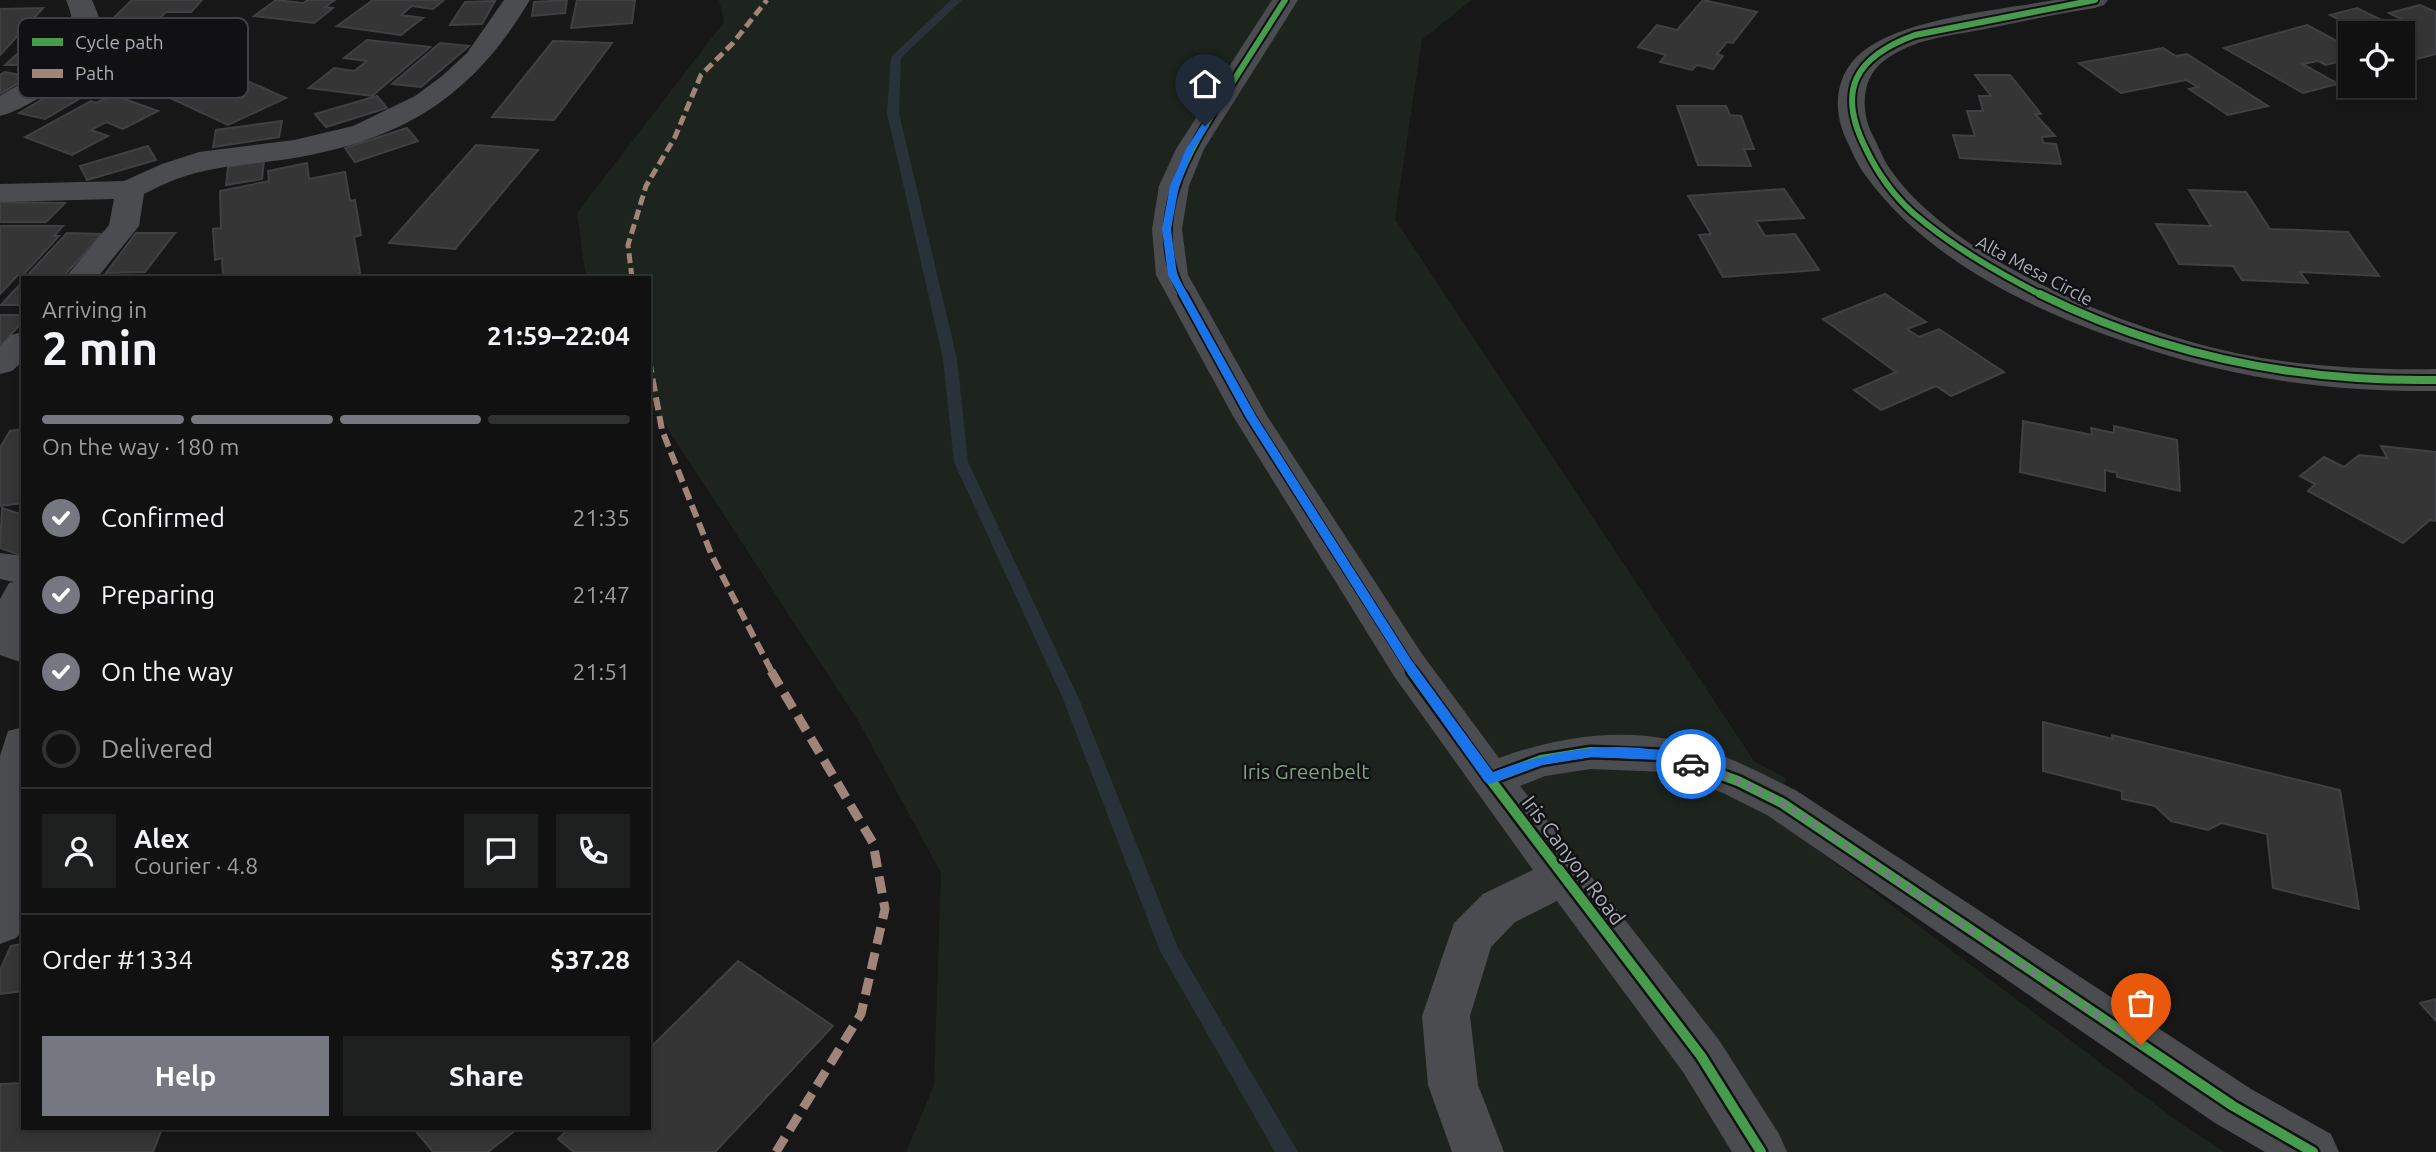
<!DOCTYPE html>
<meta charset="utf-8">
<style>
:root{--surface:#111;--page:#1e1f1f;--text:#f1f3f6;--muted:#9c9d9f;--line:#303131;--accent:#757880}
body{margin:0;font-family:Ubuntu,sans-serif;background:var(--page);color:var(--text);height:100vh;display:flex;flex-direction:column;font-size:26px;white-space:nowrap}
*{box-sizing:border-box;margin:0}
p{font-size:23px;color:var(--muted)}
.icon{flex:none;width:38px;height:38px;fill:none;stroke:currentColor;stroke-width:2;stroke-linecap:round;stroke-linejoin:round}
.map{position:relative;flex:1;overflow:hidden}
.side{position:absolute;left:21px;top:276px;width:630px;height:854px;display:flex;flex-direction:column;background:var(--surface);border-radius:0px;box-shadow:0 4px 10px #0003,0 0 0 2px var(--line)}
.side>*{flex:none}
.buttons{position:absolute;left:2338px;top:21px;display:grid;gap:14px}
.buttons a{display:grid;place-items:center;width:77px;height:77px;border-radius:0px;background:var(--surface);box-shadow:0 4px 10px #0003,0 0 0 2px var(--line);font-size:35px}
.pin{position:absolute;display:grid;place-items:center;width:60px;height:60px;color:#fff;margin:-72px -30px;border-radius:50% 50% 50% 0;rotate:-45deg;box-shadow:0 0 7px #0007}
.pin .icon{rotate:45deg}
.courier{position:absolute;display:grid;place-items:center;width:70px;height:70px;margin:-35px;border:5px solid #1a73e8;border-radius:50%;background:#fff;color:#222;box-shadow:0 2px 9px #0007}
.summary em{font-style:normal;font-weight:600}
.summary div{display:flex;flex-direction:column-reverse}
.summary{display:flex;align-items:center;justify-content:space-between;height:119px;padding:0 21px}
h1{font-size:46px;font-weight:600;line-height:52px}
.bar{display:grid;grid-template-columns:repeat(4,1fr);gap:10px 7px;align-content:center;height:84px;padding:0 21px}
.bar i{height:9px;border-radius:5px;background:var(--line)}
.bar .selected{background:var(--accent)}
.bar p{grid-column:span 4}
.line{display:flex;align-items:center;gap:18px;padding:0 21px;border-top:2px solid var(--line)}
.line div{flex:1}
.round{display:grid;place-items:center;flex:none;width:74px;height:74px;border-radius:0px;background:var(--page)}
ol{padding:0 21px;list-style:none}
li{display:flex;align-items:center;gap:21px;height:77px}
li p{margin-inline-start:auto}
li .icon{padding:7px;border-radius:50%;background:var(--accent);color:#fff;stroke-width:4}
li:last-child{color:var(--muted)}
li i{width:38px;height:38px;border:4px solid var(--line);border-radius:50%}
.primary-button{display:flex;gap:14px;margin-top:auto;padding:14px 21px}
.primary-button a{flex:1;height:80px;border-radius:0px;background:var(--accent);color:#fff;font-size:28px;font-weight:600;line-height:80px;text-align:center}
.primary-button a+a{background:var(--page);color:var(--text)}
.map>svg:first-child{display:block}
</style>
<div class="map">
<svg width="2436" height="1152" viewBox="0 0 2436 1152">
<rect width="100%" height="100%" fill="#171717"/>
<path fill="#1d241e" d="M719 0H1471L1422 40 1395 219 1754 761 1786 778 1777 819 2184 1126 2225 1152H906L934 1085 941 873 860 724 649 400V278H586L577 213 724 22Z"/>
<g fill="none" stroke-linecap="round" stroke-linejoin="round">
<path fill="#2a3239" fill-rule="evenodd" d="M951 0H962L901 58 899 113 957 359 968 462 1079 699 1178 948 1298 1152H1275L1160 951 1063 699 954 462 943 359 887 113 891 57Z"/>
</g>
<g fill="#353536" stroke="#3f4043" stroke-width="2">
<path d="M132 0H202L191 12H166L158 20H183L166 38H93Z"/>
<path d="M276 0 303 3 308 0H335L325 7 333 8 314 23 254 16Z"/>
<path d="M373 0H444L433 9 412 6 401 15 423 18 401 35 337 26Z"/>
<path d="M567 0 565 13 532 16 534 2Z"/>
<path d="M577 0H635L632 23 571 28Z"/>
<path d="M1703 0 1757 12 1733 43 1727 42 1717 54 1723 56 1713 69 1697 65 1692 70 1660 62 1666 55 1638 47 1657 25 1677 30Z"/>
<path d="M495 1 482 24 450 25 465 2Z"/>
<path d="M2420 5 2436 12V54L2417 59 2403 52V33H2366L2330 15 2357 8 2396 27 2411 24 2389 13Z"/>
<path d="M43 8 0 55V9Z"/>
<path d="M2307 25 2350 48V59L2326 65 2318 61 2303 64 2338 84 2303 93 2224 48Z"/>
<path d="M367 40 430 47 372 96 309 88 334 68 354 71 367 61 344 58Z"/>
<path d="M553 41 612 43 554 120 492 117Z"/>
<path d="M60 43 38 65H5L28 44Z"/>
<path d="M440 43 469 46 421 87 392 84Z"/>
<path d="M2163 48 2176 56 2187 54 2268 106 2228 115 2189 89 2198 87 2186 80 2121 93 2079 63Z"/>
<path d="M182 52 286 98 228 125 125 77Z"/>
<path d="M5 72 29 77 0 94V75Z"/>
<path d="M1975 75H2010L2041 114H2035L2055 136 2042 137 2043 143 2056 144 2061 164 1960 158 1953 135 1975 136 1967 111H1983L1979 96H1991Z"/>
<path d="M65 86 91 92 45 119 19 113Z"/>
<path d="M113 95 158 111 123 129 106 122 91 130 108 136 72 155 25 137 91 101 96 103Z"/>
<path d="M377 96 387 108 326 127 315 114Z"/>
<path d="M1677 106H1726L1730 115 1741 116 1754 149H1744L1751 166 1698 165Z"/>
<path d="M282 121 279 137 213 147 216 130Z"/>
<path d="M407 128 418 141 355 162 345 148Z"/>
<path d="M476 145 538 150 455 249 389 243Z"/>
<path d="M148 146 156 160 87 180 80 166Z"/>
<path d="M264 161 262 179 226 185 228 167Z"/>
<path d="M307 163 309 179 345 172 350 201 355 200 361 235 354 237 361 278H223L222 258 215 260 213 229 221 228 220 191 269 181 268 171Z"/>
<path d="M1784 189 1804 218 1756 221 1765 236 1795 234 1819 270 1723 277 1699 235 1711 234 1688 196Z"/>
<path d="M2189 190 2246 192 2270 229 2348 232 2379 276 2300 272 2308 283 2242 280 2233 266 2179 264 2156 224 2211 226Z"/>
<path d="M0 203 1 202 65 203 46 222H0Z"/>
<path d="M0 226H63L54 236H59L23 275H18L0 294Z"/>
<path d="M67 233 102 234 62 278H25Z"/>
<path d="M136 233H175L145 272 106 273Z"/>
<path d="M23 281V305H1Z"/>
<path d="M1885 294 1926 322 1907 329 1919 337 1939 329 2004 372 1951 396 1936 386 1881 410 1854 390 1896 372 1823 319Z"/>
<path d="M0 315H23V321L0 347Z"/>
<path d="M2023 421 2092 435 2091 428 2114 433V426L2177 440 2180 491 2117 477V473L2105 470V491L2020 472Z"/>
<path d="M23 429V503L0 506V448L10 431Z"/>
<path d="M2381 446 2436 452V521L2430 520 2403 543 2308 491 2315 484 2300 476 2324 457 2344 467 2359 455 2387 458Z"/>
<path d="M2 508 23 515V556L0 548Z"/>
<path d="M2043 722 2113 739 2112 735 2340 790 2359 909 2273 888 2267 834 2221 823 2208 830 2171 821 2155 806 2122 799V791L2043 771Z"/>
<path d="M23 944V991L0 994V970L11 946Z"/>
<path d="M738 961 833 1026 715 1152H574L558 1139 568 1129H649V1049Z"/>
<path d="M2436 999V1021L2420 1003Z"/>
<path d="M23 1083V1129H162L153 1152H0V1084Z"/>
<path d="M414 1129H517L488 1152H433Z"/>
</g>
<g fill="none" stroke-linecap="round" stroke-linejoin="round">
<g fill="#4b4c50" fill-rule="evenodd">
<path d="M66 0H92C97 12 103 23 99 36 91 67 30 109 0 116V96C39 72 90 54 66 0Z"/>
<path d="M504 0H530C472 97 404 139 294 158 233 168 202 163 144 194L139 226 97 278H65L109 225 114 199 0 202V184L124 181 162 164 199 152 294 140 353 126 415 96 442 76 467 53Z"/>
<path d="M1272 0H1298L1204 149 1189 186 1182 229 1188 275 1267 416 1422 654 1499 758C1550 739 1613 728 1668 739 1712 747 1757 771 1797 791L2251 1089 2331 1134 2339 1152H2265L2215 1123 1767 815 1723 793 1665 772 1591 769 1545 776 1520 786 1719 1040 1779 1134 1787 1152H1732L1683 1072 1557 901 1515 922 1491 947 1470 1016 1478 1085 1504 1152H1452L1428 1085 1422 1016 1454 923 1483 894 1533 870 1394 676 1233 416 1156 275 1152 229 1159 186 1176 149Z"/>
<path d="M2054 0H2108L2104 5 2095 8C2057 14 2019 22 1980 30 1947 36 1914 39 1885 60 1861 77 1860 111 1873 136 1879 147 1883 159 1890 169 1957 266 2149 339 2262 358 2319 367 2378 370 2436 369V391C2338 392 2243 380 2150 350 2047 317 1931 266 1866 176 1857 165 1852 151 1846 139 1832 109 1835 74 1862 52 1903 18 2000 10 2054 0Z"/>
<path d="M23 332V361L12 371 0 374V346L11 335Z"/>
<path d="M0 553 23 556V663L0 655V599L9 583 14 582 0 579Z"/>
<path d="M23 727V931L16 938 0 944V756L8 731Z"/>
</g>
<path stroke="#a18479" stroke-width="5" stroke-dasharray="10 5" stroke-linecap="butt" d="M632 278 628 245 646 186 675 137 701 75 733 43 767 0"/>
<path stroke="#a18479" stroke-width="6" stroke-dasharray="13 6" stroke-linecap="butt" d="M649 360 662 430 712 556 772 672"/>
<path stroke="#a18479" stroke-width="9" stroke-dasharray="17 9" stroke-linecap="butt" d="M771 671 873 843 885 909 861 1014 776 1152"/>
<g stroke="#111113" stroke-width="10">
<g id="cycleway-far2">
<path d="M1184 296C1143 223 1187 153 1227 91 1246 61 1266 30 1285 0"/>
<path d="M2043 296C1997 272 1953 247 1913 213 1893 195 1877 172 1866 149 1836 90 1855 57 1915 35L2095 0"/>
</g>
</g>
<g stroke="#111113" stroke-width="12">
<g id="cycleway-far1">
<path d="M1183 294 1250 416 1413 672"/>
<path d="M2040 294C2164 356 2298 382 2436 380"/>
</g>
</g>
<g stroke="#111113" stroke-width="15">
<g id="cycleway">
<path d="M1412 671 1490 779 1701 1056 1761 1152"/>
<path d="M1490 779 1541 760 1591 752 1667 755 1738 781 1782 803 2233 1106 2313 1152"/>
</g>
</g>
<use href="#cycleway-far2" stroke="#469c4c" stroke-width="6"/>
<use href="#cycleway-far1" stroke="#469c4c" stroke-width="8"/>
<use href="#cycleway" stroke="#469c4c" stroke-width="10"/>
</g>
<path fill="#1a73e8" d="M1202 124 1209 126 1194 149 1179 186 1171 229 1177 275 1256 416 1412 661 1493 772C1558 748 1628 736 1695 760V767L1691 769 1666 760 1591 757 1542 765 1490 784 1485 782 1404 668 1245 416 1168 275 1162 229 1170 186 1186 149Z"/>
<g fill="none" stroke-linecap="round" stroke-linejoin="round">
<path stroke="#757880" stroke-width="7" stroke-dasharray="0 12.6" d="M1691 764 1738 781 1782 803 2141 1045"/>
</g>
<g text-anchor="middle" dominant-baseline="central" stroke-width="5" stroke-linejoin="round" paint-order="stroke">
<g font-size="18" fill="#a8adb8" stroke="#111113">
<text transform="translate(2035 270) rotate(28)">Alta Mesa Circle</text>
</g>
<g font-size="21" fill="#7fa381" stroke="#111113">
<text x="1306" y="771">Iris Greenbelt</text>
</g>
<g font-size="21" fill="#a8adb8" stroke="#111113">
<text transform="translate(1574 860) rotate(53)">Iris Canyon Road</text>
</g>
</g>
<rect x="18" y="18" width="230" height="80" rx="10" fill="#111113" stroke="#3e4045" stroke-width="2"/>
<rect x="32" y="38" width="31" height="8" fill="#469c4c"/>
<rect x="32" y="69" width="31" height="9" fill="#a18479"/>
<g font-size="19" fill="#a8adb8">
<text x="75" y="49">Cycle path</text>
<text x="75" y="80">Path</text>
</g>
</svg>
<div class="buttons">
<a><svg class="icon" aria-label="locate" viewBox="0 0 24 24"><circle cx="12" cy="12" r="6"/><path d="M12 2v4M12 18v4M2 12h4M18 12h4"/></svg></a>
</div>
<div class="pin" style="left:2141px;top:1045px;background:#ea580c"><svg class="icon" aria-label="bag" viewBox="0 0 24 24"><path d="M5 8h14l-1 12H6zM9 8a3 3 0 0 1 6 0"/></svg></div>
<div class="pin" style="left:1205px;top:126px;background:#1f2937"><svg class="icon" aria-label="home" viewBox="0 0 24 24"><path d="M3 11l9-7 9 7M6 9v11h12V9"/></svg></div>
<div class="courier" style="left:1691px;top:764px"><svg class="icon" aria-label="car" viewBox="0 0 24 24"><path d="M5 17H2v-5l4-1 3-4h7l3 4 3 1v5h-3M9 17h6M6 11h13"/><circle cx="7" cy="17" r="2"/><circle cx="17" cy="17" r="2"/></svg></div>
<section class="side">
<div class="summary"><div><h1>2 min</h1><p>Arriving in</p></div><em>21:59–22:04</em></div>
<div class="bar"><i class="selected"></i><i class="selected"></i><i class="selected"></i><i></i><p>On the way · 180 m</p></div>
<ol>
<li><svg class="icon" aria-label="check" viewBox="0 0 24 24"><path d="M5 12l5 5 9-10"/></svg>Confirmed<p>21:35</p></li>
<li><svg class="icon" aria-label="check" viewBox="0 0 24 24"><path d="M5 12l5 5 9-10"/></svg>Preparing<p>21:47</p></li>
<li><svg class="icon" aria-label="check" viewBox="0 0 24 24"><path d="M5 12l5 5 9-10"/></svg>On the way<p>21:51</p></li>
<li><i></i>Delivered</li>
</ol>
<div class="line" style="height:126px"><a class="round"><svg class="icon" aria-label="person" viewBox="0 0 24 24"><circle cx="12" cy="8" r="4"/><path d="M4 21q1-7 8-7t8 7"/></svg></a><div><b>Alex</b><p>Courier · 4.8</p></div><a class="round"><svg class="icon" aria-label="chat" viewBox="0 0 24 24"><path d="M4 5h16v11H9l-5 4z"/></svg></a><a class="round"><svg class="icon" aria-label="phone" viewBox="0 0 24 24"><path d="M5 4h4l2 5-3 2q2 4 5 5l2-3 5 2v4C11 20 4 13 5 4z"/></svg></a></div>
<div class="line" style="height:91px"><div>Order #1334</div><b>$37.28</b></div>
<div class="primary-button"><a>Help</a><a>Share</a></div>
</section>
</div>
